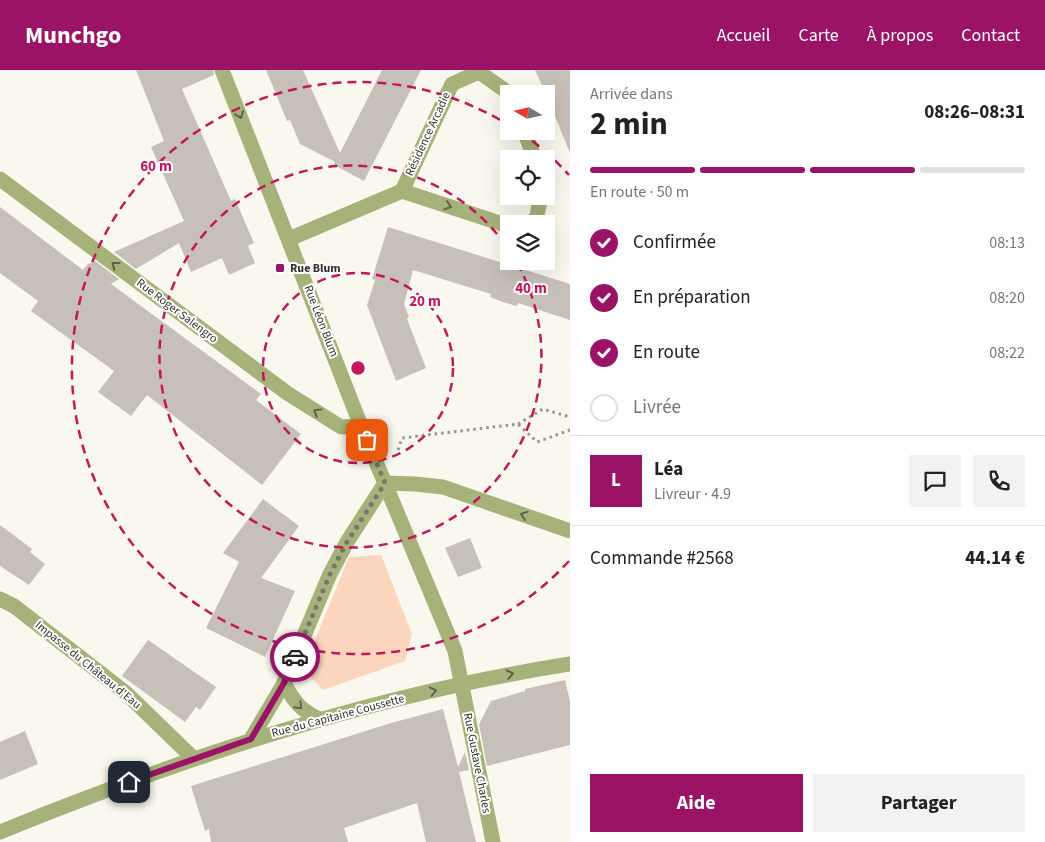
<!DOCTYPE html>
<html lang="fr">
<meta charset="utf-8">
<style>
:root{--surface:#fff;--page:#f2f2f2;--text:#222;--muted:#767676;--line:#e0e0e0;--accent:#9a1366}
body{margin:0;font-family:"Source Sans 3",sans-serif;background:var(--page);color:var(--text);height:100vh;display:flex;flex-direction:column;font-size:19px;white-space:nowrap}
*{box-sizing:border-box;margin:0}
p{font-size:16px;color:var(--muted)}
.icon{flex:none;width:28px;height:28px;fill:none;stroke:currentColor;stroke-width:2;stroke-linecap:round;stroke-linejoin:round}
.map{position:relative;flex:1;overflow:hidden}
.side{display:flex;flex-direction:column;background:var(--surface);width:475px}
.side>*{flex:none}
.needle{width:32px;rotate:279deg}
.fabs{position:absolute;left:500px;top:15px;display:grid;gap:10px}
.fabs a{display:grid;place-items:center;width:55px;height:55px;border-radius:0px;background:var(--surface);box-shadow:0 5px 20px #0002;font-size:25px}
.pin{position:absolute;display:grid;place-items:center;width:42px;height:42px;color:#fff;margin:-21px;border-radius:10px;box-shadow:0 2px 8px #0006}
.courier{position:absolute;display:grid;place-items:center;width:50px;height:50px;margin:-25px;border:4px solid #9a1366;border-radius:50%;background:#fff;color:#222;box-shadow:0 1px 6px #0007}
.head em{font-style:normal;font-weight:700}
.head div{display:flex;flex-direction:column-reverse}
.head{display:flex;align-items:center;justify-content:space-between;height:85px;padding:0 20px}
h1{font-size:32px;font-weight:700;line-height:38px}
.bar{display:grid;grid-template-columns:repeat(4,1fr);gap:8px 5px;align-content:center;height:60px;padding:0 20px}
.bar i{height:6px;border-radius:4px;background:var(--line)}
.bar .current{background:var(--accent)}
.bar p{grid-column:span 4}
.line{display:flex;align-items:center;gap:12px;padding:0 20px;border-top:1px solid var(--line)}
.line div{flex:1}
.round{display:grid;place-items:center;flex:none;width:52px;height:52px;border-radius:0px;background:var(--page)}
ol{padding:0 20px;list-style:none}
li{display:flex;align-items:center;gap:15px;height:55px}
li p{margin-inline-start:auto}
li .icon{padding:5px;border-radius:50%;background:var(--accent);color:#fff;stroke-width:4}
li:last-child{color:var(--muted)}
li i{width:28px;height:28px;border:2px solid var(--line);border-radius:50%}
.button{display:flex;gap:10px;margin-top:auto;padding:10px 20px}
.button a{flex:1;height:58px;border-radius:0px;background:var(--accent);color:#fff;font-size:20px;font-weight:700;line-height:58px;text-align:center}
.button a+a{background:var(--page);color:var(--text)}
header{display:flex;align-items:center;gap:30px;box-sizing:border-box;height:70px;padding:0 25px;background:var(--accent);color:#fff}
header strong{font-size:24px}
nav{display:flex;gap:28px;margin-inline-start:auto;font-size:18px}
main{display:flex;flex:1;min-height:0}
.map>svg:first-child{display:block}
</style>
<header>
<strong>Munchgo</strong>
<nav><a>Accueil</a><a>Carte</a><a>À propos</a><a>Contact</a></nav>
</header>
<main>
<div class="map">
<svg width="570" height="772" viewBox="0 0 570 772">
<rect width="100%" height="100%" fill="#faf8ee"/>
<path fill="#fcd5bd" d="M381 485 412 564 405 591 323 620 303 599 349 487Z"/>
<g fill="#c7c0b8">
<path d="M136 0H213L214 5 182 19 231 131 235 129 254 173 248 176 255 193 229 205 222 188 191 202 179 173 136 199 114 182 184 151 151 77 164 71Z"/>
<path d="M266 0H303L340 83 382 0H421L364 111 334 95 335 92 300 74 290 50 287 51Z"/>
<path d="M535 0H570V83L546 24Z"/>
<path d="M0 137 83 200 88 194 95 191 119 209 111 214 261 324 256 330 301 364 262 415 147 325 131 346 98 322 114 301 31 241 38 231 0 203Z"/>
<path d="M388 157 570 214V250L518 233 517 236 503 232 490 227 491 224 413 200 404 234 409 247 407 249 426 298 396 311 367 235 375 210 372 209Z"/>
<path d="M263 429 299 456 261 508 295 521 265 587 206 558 239 492 223 483Z"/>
<path d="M0 455 32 479 30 482 45 494 29 515 0 496Z"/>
<path d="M470 468 482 498 458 507 445 478Z"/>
<path d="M148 570 216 617 200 640 196 637 185 652 122 606Z"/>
<path d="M565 610 570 631V675L487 696 479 654 491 631 525 621V619Z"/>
<path d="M443 639 458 697 465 682 469 700 459 702 476 772H426L417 733 344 758 348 772H211L209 759 205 761 191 716 391 653Z"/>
<path d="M25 661 38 694 0 710V672Z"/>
</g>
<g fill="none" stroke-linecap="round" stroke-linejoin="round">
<g stroke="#97958e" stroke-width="3" stroke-dasharray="2.5 4" stroke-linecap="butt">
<path d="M518 354 543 339 570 347"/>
<path d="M398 380 402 368 518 354 537 372 570 360"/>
</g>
<g stroke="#a7b27a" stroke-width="15">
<path d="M222 0 361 356 455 581 493 772"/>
<path d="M524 61 535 89"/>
<path d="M0 109 287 323 341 357 361 356"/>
<path d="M402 121 452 14 479 2 510 24"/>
<path d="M524 154 536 150 541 126"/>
<path d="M289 169 402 121 509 156"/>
<path d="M385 413 415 414 443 417 570 461"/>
<path d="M0 529 14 536 126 623 193 688"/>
<path d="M284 613C294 632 302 642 322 650"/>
<path d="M251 669 284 613 330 504 347 472 385 413"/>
<path d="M0 762C184 687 373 625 570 594"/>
</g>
</g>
<defs><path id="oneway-chevron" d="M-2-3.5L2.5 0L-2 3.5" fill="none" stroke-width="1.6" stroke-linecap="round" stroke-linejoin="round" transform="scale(1.25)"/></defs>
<g stroke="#60634b">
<use href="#oneway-chevron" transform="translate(240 45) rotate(68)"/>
<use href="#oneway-chevron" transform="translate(448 136) rotate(18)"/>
<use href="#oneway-chevron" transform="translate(115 195) rotate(-143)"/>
<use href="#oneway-chevron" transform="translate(317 342) rotate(-148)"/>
<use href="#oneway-chevron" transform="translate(524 445) rotate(-161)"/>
<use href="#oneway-chevron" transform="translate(510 604) rotate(-12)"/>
<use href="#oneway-chevron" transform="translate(433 621) rotate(-14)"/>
<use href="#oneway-chevron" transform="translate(299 636) rotate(45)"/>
</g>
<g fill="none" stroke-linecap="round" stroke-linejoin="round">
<path stroke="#77756f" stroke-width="5" stroke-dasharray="0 9" d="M295 587 330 504 347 472 385 413 367 370"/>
<path stroke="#9a1366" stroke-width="6" d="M129 712 251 669 284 613 295 587"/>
</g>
<g fill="none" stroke="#c2185b" stroke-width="2.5" stroke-dasharray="9 6">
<circle cx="358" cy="298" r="95"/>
<path d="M517 193A191 191 0 1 1 509 180"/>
<path d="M569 491A286 286 0 1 1 507 54M520 62A286 286 0 0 1 569 105"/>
</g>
<rect fill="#9a1366" stroke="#fff" stroke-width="2" x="275" y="193" width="10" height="10" rx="2.5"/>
<g text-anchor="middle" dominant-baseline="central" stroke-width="4" stroke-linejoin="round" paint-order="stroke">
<g font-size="12" fill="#302f2b" stroke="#fff">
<text transform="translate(428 64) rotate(-65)">Résidence Arcadie</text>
<text transform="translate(177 241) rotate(37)">Rue Roger Salengro</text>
<text transform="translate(321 251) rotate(69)">Rue Léon Blum</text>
<text transform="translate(88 595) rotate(39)">Impasse du Château d'Eau</text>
<text transform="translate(338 646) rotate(-15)">Rue du Capitaine Coussette</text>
<text transform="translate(477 693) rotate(79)">Rue Gustave Charles</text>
</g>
<g font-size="12" font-weight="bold" fill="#302f2b" stroke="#fff" text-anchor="start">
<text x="290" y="198">Rue Blum</text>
</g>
</g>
<circle cx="358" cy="298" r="8" fill="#c2185b" stroke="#fff" stroke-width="2.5"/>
<g font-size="15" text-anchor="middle" font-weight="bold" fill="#c2185b" stroke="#fff" stroke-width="4" stroke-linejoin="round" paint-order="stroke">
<text x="156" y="101">60 m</text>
<text x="531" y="223">40 m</text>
<text x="425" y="236">20 m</text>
</g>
</svg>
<div class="fabs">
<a><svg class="needle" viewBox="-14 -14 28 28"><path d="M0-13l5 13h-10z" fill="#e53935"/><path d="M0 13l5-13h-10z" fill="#767676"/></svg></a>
<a><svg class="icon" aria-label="locate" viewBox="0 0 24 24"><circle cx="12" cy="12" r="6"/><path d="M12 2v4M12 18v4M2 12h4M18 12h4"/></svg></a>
<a><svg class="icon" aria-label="layers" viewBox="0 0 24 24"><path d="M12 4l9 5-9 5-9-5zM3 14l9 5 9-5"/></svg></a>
</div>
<div class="pin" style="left:367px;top:370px;background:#ea580c"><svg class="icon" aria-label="bag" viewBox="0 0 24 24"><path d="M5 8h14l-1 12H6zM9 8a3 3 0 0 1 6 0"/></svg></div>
<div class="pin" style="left:129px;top:712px;background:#1f2937"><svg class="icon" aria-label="home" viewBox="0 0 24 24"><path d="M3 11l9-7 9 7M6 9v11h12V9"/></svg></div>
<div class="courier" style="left:295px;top:587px"><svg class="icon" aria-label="car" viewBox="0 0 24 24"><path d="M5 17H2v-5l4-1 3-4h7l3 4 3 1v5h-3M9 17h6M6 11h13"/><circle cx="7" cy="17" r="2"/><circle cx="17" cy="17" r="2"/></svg></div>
</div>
<section class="side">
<div class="head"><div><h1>2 min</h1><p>Arrivée dans</p></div><em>08:26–08:31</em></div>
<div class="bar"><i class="current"></i><i class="current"></i><i class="current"></i><i></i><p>En route · 50 m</p></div>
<ol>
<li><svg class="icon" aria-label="check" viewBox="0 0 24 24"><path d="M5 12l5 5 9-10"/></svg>Confirmée<p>08:13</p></li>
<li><svg class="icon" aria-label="check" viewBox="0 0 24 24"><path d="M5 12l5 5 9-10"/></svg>En préparation<p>08:20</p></li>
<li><svg class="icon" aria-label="check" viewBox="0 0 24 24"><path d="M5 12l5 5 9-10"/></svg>En route<p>08:22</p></li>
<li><i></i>Livrée</li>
</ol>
<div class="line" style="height:90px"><b class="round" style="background:var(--accent);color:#fff">L</b><div><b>Léa</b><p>Livreur · 4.9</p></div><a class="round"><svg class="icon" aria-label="chat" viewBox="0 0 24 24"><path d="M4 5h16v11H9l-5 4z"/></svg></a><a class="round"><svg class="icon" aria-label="phone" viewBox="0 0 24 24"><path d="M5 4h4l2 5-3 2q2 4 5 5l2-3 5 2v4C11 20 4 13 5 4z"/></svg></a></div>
<div class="line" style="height:65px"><div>Commande #2568</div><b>44.14 €</b></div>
<div class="button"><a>Aide</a><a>Partager</a></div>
</section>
</main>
